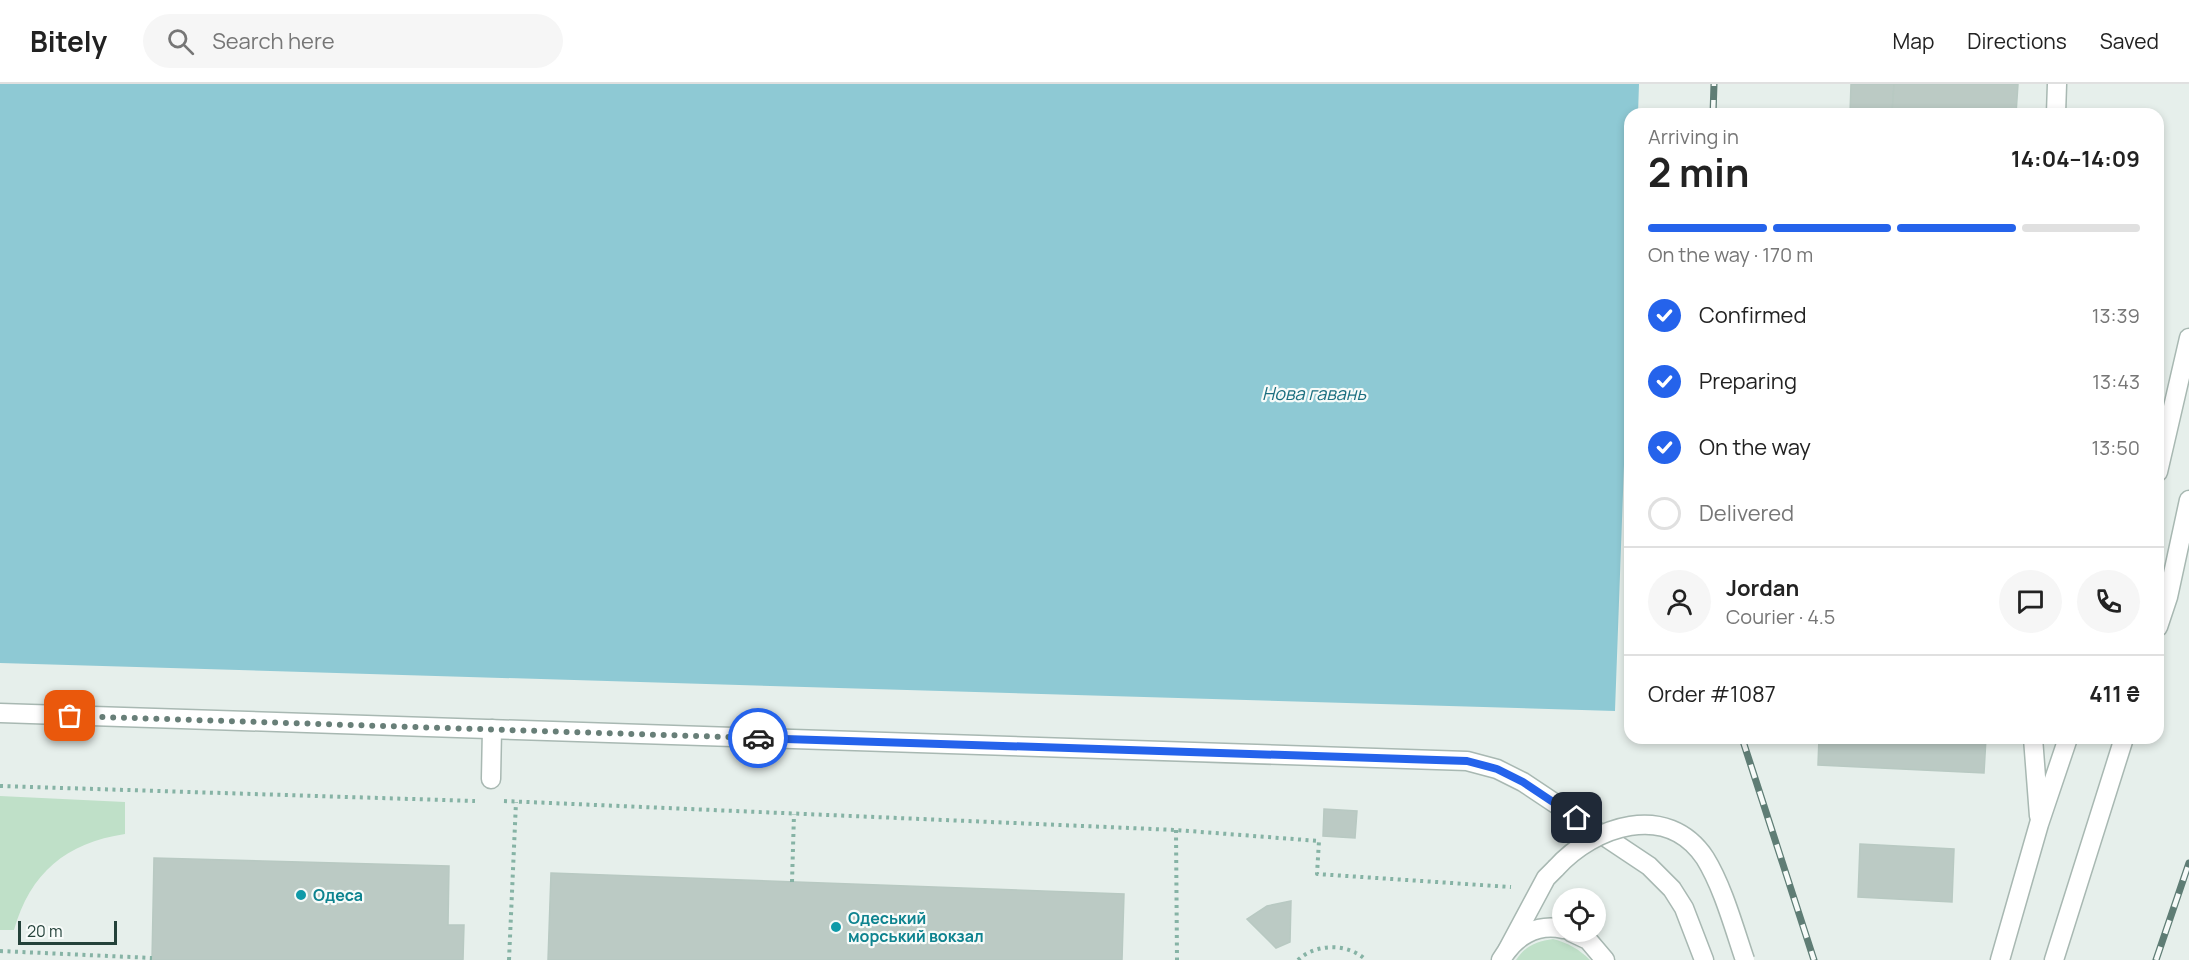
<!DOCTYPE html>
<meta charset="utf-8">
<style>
:root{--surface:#fff;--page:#f6f6f6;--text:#222;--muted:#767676;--line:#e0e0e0;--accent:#2563eb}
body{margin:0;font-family:Manrope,sans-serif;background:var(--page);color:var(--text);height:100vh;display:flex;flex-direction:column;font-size:22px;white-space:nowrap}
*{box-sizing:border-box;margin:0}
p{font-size:20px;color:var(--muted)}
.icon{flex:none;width:33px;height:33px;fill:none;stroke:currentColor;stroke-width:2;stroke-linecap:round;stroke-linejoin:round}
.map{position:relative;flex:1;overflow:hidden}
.panel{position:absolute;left:1624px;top:24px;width:540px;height:636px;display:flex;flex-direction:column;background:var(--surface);border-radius:18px;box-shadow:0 3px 9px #0003}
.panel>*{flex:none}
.tools{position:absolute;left:1552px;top:804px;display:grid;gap:12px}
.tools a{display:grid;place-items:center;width:54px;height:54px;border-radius:50%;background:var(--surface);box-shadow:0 3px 9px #0003;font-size:30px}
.scale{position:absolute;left:18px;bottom:15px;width:99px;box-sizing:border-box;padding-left:6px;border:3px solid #24423a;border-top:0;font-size:16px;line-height:21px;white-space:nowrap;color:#24423a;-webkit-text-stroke:4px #f7fbf9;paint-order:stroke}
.pin{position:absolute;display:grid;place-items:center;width:51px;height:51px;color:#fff;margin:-26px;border-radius:12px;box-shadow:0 3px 9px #0006}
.courier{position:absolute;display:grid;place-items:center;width:60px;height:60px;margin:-30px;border:4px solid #2563eb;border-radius:50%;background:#fff;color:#222;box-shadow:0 2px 8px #0007}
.headline em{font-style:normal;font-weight:700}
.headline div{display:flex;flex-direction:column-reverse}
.headline{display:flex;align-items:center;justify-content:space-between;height:102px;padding:0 24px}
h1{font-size:39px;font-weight:700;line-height:45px}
.bar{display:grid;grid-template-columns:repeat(4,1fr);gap:9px 6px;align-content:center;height:72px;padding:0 24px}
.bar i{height:8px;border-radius:4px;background:var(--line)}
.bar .active{background:var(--accent)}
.bar p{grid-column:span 4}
.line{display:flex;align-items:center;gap:15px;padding:0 24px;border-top:2px solid var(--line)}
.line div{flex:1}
.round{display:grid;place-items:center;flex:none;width:63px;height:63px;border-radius:32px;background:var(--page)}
ol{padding:0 24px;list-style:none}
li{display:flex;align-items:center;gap:18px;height:66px}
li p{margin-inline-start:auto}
li .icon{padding:6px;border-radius:50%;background:var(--accent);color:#fff;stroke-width:4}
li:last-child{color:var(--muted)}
li i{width:33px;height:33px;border:3px solid var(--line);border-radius:50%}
header{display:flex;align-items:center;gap:36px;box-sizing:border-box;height:84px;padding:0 30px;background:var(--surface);border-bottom:2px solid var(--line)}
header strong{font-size:28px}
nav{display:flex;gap:33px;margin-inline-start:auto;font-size:21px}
.search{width:420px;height:54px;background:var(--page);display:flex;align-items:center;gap:15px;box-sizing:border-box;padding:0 21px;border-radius:33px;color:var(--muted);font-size:22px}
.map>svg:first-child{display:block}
</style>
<header>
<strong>Bitely</strong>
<div class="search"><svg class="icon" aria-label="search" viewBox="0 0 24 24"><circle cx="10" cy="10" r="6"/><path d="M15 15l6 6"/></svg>Search here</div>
<nav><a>Map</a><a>Directions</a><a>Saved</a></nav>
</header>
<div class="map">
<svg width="2189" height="876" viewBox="0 0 2189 876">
<rect width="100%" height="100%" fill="#e6efeb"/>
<g fill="#bfe0c8">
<path d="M0 712 125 718V750C66 759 30 789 14 846H0Z"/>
<path d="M1553 855C1568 859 1579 865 1590 876H1516C1525 862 1537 857 1553 855Z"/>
</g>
<path fill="#8ec9d4" d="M0 0H1639L1638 30H1630V217L1615 627 0 579Z"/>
<g fill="#bbcac4" stroke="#b8c9c2" stroke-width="1.5">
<path d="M1851 0H1894L1892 30H1850Z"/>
<path d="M1894 0H2018L2016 30H1892Z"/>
<path d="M1819 654H1986L1984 689 1818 681Z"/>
<path d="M1324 725 1357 727 1355 754 1323 752Z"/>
<path d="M1860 760 1954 765 1952 818 1858 813Z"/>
<path d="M154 774 449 782 448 841H464L463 876H152Z"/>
<path d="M551 789 1124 810 1122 876H548Z"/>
<path d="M1291 817 1290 858 1276 864 1247 835 1267 822Z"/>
</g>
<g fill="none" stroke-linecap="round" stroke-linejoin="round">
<g stroke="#a8b8b2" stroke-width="21">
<g id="service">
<path d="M2056 30 2057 0"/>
<path d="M2158 388 2189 254"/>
<path d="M0 629 1467 677 1497 685 1523 698 1649 782 1672 805 1684 824 1704 876"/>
<path d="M2033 654 2039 732"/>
<path d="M491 695 492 645"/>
<path d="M1571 848 1588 856 1605 876"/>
<path d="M1508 865 1546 794 1556 784"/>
<path d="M1501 876C1514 853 1536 839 1563 845"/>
<path d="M2000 876 2039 740 2068 654"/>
</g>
</g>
<g stroke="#a8b8b2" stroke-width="21">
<g id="minor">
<path d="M2158 543 2168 513 2189 416"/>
<path d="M2054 876 2124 654"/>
</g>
</g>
<g stroke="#86b3a5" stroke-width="4" stroke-dasharray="3 4.5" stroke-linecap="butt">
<path d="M0 702 475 717"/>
<path d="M504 717 1176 746 1319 757 1317 790 1511 803"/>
<path d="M1176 746 1177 876"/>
<path d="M792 798 794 730"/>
<path d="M0 867 152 874"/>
<path d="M509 876 516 718"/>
<path d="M1298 876C1316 859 1348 859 1366 876"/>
</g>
<use href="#service" stroke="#fff" stroke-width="18"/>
<use href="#minor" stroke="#fff" stroke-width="18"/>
<g stroke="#5f7d75" stroke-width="7">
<g id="rail">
<path d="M1713 30 1714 0"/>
<path d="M1742 654 1814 876"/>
<path d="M2156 876 2189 779"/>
</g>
</g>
<use href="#rail" stroke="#f7fbf9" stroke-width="4.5" stroke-dasharray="14" stroke-linecap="butt"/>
<g stroke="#a8b8b2" stroke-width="21" stroke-linecap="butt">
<path id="service-bridge" d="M1556 784C1594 742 1667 717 1705 774 1723 803 1734 844 1745 876"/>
</g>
<use href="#service-bridge" stroke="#fff" stroke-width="18"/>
</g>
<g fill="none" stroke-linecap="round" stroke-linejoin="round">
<path stroke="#687f78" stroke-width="6" stroke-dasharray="0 10.8" d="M70 632 758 654"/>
<path stroke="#2563eb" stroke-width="8" d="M758 654 1467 677 1497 685 1523 698 1577 734"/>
</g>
<g fill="#0f9aa8" stroke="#f7fbf9" stroke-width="2">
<circle cx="301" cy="811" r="6"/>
<circle cx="836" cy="843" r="6"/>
</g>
<g text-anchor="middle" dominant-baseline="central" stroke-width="4.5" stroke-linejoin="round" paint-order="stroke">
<g font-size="16" font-weight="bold" fill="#0d838f" stroke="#f7fbf9" text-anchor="start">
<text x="313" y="811">Одеса</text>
<text x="848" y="834">Одеський<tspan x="848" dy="18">морський вокзал</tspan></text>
</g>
<g font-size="18" font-style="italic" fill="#1c6f80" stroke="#f7fbf9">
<text x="1314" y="309">Нова гавань</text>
</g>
</g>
</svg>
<div class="tools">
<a><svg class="icon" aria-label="locate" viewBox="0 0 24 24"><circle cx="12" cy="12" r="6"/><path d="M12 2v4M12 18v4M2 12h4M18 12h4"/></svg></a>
</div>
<div class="scale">20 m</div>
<div class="pin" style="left:70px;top:632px;background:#ea580c"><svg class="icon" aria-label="bag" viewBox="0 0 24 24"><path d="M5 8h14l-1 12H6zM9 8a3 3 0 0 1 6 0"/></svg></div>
<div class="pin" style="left:1577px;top:734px;background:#1f2937"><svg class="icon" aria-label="home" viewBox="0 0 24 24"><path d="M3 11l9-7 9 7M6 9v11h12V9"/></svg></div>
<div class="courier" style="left:758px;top:654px"><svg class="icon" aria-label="car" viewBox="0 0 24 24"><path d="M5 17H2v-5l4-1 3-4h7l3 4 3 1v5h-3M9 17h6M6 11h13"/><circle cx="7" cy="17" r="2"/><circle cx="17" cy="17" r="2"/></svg></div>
<section class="panel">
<div class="headline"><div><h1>2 min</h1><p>Arriving in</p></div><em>14:04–14:09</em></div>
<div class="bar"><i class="active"></i><i class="active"></i><i class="active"></i><i></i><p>On the way · 170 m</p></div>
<ol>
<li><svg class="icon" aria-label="check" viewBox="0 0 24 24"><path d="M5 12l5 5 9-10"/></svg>Confirmed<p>13:39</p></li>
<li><svg class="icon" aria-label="check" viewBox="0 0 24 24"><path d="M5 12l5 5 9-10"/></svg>Preparing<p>13:43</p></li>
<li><svg class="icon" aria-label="check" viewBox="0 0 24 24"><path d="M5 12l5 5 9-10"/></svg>On the way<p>13:50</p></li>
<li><i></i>Delivered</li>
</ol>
<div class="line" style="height:108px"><a class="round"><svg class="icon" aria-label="person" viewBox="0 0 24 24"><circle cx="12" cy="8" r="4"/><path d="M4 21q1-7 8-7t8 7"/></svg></a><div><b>Jordan</b><p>Courier · 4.5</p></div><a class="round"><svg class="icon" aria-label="chat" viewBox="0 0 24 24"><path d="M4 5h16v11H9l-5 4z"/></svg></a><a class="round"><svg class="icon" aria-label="phone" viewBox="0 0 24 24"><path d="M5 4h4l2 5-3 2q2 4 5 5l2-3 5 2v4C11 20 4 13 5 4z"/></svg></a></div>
<div class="line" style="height:78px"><div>Order #1087</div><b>411 ₴</b></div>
</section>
</div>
